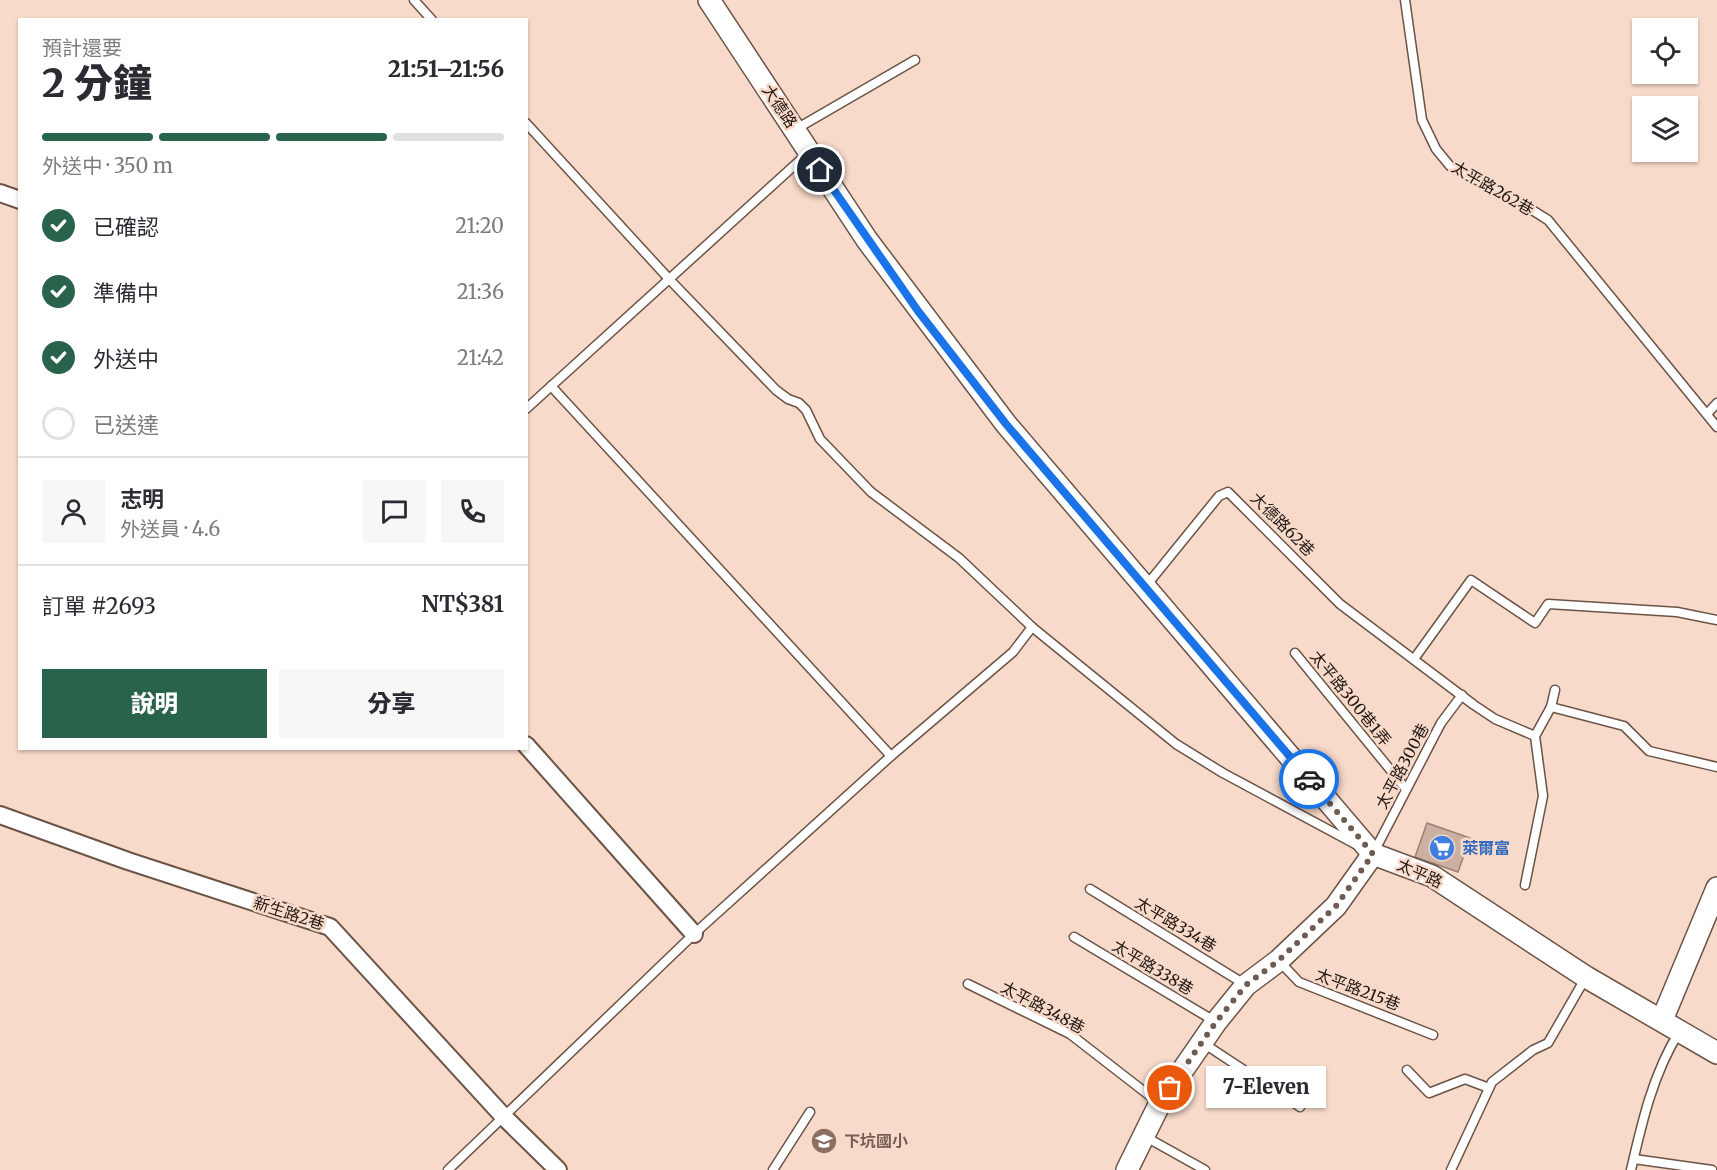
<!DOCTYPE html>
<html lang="zh-TW">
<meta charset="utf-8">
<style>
:root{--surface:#fff;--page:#f7f7f7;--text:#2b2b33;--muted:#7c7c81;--line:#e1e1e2;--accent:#2a634c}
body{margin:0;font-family:Merriweather,"Noto Sans TC",serif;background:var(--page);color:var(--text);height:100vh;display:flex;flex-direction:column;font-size:22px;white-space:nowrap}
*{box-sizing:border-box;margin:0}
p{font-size:20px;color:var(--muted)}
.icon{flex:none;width:33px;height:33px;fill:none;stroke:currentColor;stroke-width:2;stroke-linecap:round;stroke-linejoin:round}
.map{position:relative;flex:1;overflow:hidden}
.panel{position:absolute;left:18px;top:18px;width:510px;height:732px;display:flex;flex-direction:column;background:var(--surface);border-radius:0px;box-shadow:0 2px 4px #0004}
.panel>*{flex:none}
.buttons{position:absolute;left:1632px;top:18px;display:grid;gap:12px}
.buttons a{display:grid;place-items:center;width:66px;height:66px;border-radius:0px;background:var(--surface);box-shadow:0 2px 4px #0004;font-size:30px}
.pin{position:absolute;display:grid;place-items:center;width:51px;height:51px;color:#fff;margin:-26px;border:3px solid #fff;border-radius:50%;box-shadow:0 2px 6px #0007}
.courier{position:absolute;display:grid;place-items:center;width:60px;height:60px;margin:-30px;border:4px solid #1a73e8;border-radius:50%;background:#fff;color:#222;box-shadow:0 2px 8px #0007}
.bubble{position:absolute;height:42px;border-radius:0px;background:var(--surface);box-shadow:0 2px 4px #0004;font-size:20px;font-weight:800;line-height:42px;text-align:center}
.head em{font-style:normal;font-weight:800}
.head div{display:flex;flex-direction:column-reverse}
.head{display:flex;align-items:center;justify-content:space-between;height:102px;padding:0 24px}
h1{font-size:39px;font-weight:800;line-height:45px}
.bar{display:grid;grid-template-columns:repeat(4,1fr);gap:9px 6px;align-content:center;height:72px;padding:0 24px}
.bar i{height:8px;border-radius:4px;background:var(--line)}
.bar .active{background:var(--accent)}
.bar p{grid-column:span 4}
.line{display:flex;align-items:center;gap:15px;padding:0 24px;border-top:2px solid var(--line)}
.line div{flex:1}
.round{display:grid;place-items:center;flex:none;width:63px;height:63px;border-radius:0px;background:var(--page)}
ol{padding:0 24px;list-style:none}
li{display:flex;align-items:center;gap:18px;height:66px}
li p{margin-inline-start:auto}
li .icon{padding:6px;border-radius:50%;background:var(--accent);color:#fff;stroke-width:4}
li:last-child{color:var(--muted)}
li i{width:33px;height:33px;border:3px solid var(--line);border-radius:50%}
.action{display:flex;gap:12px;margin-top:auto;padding:12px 24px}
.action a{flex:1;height:69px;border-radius:0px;background:var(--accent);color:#fff;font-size:24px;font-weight:800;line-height:69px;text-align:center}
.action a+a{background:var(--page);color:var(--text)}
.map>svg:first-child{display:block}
</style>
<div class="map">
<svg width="1717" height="1170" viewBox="0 0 1717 1170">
<rect width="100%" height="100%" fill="#f7daca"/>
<path fill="#ccb0a1" stroke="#9b8173" stroke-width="1.5" d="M1427 823 1470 838 1458 872 1415 857Z"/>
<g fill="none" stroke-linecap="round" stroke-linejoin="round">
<g stroke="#6b5346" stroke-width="11">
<g id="service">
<path d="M414 0 432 20"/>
<path d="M1405 0 1422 120 1436 149 1450 166 1521 203 1548 220 1717 427"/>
<path d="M526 123 670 280 776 390 788 399 799 403 806 410 820 439 871 492 959 558 1032 627 1176 744 1223 773 1355 844"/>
<path d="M796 129 915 60"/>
<path d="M551 386 891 756"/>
<path d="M526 409 808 153"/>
<path d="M1707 414 1717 403"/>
<path d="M1146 586 1219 496 1228 492 1340 604 1474 705 1495 719 1535 736"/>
<path d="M1295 653 1406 789"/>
<path d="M1414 659 1471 580 1535 623 1548 604 1677 612 1717 620"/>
<path d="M1551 707 1624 726 1649 751 1717 767"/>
<path d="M1374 852 1441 723 1462 695"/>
<path d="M1525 885 1543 796 1535 736 1551 707 1555 690"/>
<path d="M1090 889 1246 985"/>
<path d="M1074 937 1216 1022"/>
<path d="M1279 961 1299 982 1433 1035"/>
<path d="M968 984 1070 1034 1159 1103"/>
<path d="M1203 1043 1300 1107"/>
<path d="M1407 1070 1429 1093 1465 1079 1489 1088"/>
<path d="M1144 1136 1205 1170"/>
<path d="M1634 1159 1712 1170"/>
<path d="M448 1170 694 934 891 756 1013 652 1032 627"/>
<path d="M773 1170 810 1112"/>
<path d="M1451 1170 1492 1082 1533 1050 1548 1043 1586 977"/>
<path d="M1631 1170C1642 1122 1653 1074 1679 1032"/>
</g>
</g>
<g stroke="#6b5346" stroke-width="20">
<g id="minor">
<path d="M0 193 20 200"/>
<path d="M526 745 694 934"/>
<path d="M0 815 128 861 330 927 504 1117 558 1170"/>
</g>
</g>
<g stroke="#6b5346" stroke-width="24">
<g id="tertiary">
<path d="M709 0 867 240 1006 424 1373 854 1432 876 1586 977 1717 1053"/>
<path d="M1662 1020 1717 888"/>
<path d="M1127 1170 1160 1103 1216 1022 1246 985 1278 961 1336 906 1373 854"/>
</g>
</g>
<use href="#service" stroke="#fff" stroke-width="8"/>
<use href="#minor" stroke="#fff" stroke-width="16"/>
<use href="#tertiary" stroke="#fff" stroke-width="21"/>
</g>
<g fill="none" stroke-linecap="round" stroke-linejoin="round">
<path stroke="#6d5c53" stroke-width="6" stroke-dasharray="0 10.8" d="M1170 1088 1216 1022 1246 985 1278 961 1336 906 1373 854 1309 779"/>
<path stroke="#1a73e8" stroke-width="8" d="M820 170 918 311 1006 424 1309 779"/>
</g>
<defs>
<g id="supermarket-disc" transform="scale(1.35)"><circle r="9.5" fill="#3f7fe0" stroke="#f7daca"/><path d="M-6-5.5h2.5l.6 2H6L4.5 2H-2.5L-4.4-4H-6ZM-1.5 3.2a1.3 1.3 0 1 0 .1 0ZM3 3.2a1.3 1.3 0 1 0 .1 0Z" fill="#fff"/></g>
<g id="school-disc" transform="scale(1.35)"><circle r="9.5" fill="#8d6e63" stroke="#f7daca"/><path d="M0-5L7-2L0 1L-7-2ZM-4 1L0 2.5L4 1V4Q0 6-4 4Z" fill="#fff"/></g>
</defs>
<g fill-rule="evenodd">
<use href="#supermarket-disc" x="1442" y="848"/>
<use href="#school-disc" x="824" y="1141"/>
</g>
<g text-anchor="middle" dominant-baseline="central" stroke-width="5" stroke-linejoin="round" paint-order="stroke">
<g font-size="16" fill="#221813" stroke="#f7daca">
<text transform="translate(780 106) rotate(56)">大德路</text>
<text transform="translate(1493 188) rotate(30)">太平路262巷</text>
<text transform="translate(1283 524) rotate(45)">大德路62巷</text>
<text transform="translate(1351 698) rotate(51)">太平路300巷1弄</text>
<text transform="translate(1402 766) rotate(-62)">太平路300巷</text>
<text transform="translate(1420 873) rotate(24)">太平路</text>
<text transform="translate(289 913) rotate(18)">新生路2巷</text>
<text transform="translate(1176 924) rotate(31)">太平路334巷</text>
<text transform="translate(1153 967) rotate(31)">太平路338巷</text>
<text transform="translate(1358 989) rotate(21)">太平路215巷</text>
<text transform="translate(1043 1007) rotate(28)">太平路348巷</text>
</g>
<g font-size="16" font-weight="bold" fill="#366cbe" stroke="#f7daca" text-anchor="start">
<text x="1462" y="848">萊爾富</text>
</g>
<g font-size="16" font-weight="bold" fill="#785e54" stroke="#f7daca" text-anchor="start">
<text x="844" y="1141">下坑國小</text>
</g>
</g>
</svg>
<div class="buttons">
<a><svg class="icon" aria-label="locate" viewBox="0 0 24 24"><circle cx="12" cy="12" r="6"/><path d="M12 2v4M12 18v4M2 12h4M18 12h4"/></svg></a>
<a><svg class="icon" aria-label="layers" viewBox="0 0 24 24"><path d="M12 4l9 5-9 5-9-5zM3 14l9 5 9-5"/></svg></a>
</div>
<div class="pin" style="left:1170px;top:1088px;background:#ea580c"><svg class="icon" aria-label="bag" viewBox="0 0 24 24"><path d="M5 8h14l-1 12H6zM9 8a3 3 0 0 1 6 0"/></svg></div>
<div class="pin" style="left:820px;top:170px;background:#1f2937"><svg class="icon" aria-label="home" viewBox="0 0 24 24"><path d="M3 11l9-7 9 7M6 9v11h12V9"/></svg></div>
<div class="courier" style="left:1309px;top:779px"><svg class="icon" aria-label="car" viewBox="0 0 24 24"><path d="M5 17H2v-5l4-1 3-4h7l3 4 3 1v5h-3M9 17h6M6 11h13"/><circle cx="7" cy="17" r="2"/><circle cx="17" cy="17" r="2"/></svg></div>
<div class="bubble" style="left:1206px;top:1066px;width:120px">7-Eleven</div>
<section class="panel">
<div class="head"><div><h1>2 分鐘</h1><p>預計還要</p></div><em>21:51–21:56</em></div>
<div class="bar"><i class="active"></i><i class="active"></i><i class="active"></i><i></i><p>外送中 · 350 m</p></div>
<ol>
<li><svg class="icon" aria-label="check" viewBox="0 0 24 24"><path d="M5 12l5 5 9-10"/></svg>已確認<p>21:20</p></li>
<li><svg class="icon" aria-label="check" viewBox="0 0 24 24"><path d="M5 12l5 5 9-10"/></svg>準備中<p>21:36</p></li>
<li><svg class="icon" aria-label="check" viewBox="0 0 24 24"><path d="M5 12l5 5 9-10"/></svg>外送中<p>21:42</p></li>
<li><i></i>已送達</li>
</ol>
<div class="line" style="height:108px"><a class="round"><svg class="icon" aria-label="person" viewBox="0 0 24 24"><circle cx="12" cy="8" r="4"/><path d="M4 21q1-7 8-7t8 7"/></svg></a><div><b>志明</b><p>外送員 · 4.6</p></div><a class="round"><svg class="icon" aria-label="chat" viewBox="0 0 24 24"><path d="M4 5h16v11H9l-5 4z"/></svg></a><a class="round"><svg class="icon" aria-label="phone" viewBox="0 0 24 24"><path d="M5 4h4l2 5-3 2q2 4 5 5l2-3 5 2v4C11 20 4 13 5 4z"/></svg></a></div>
<div class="line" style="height:78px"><div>訂單 #2693</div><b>NT$381</b></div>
<div class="action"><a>說明</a><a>分享</a></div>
</section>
</div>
